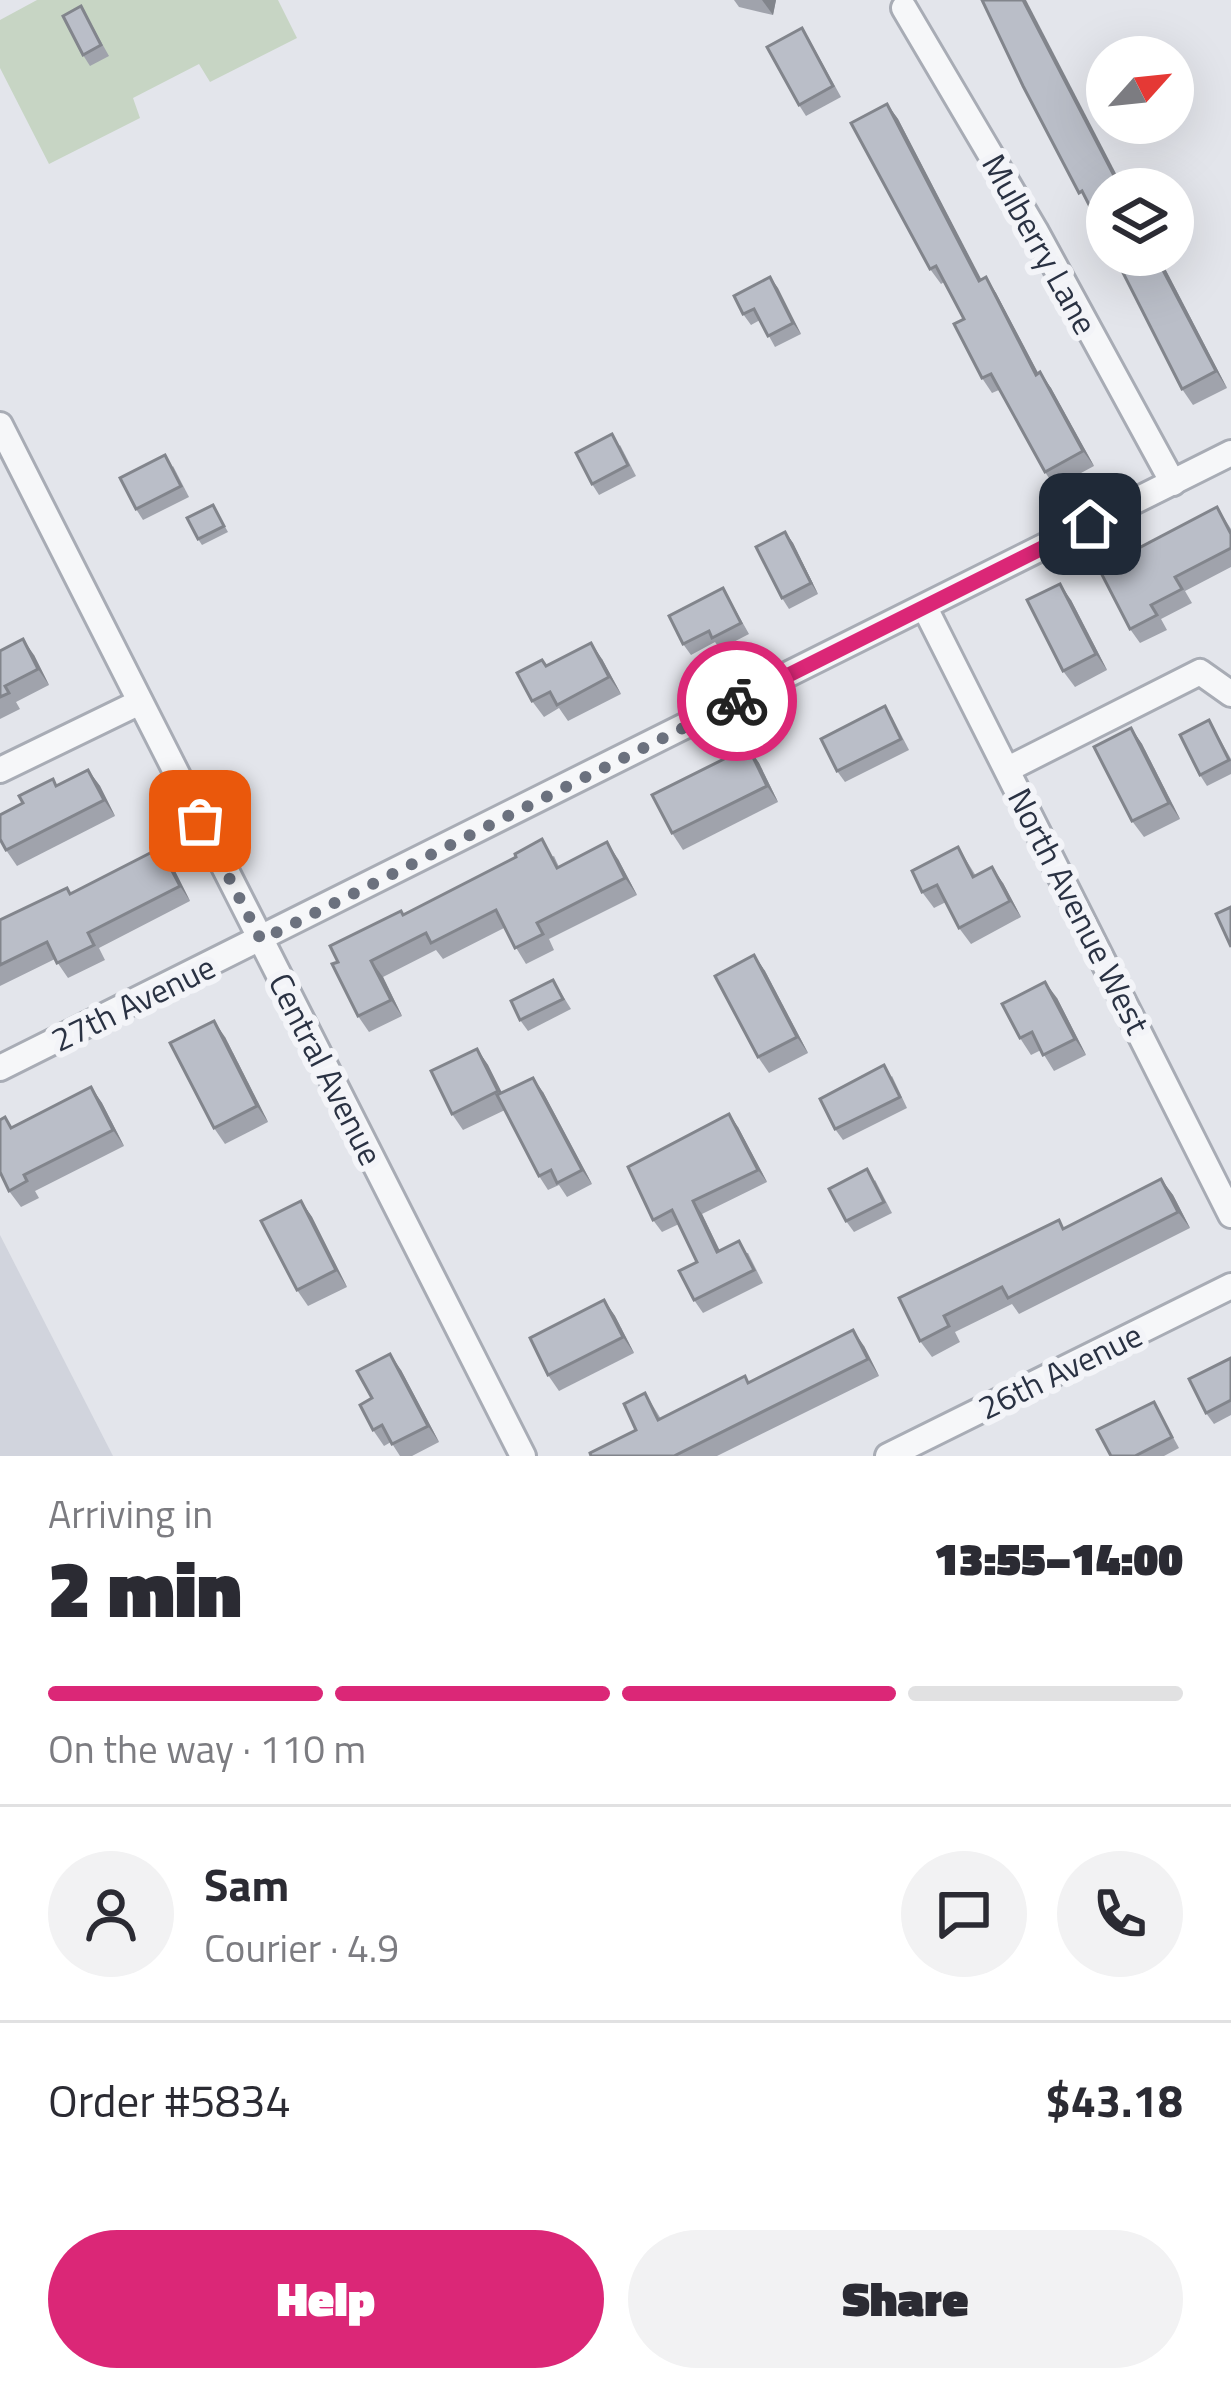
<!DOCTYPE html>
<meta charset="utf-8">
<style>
:root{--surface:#fff;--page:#f2f2f3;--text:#2b2b33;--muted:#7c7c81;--line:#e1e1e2;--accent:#db2777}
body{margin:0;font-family:"Titillium Web",sans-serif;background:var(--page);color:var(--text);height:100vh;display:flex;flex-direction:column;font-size:45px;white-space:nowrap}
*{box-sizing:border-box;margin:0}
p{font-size:39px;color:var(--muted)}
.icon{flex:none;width:66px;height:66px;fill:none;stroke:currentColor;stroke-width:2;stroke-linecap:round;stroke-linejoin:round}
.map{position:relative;height:1456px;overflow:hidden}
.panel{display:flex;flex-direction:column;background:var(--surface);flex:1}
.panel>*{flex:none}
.needle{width:78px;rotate:63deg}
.buttons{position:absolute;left:1086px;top:36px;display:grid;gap:24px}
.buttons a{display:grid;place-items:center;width:108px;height:108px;border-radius:50%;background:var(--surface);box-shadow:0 12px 48px #0002;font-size:60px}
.pin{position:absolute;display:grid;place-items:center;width:102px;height:102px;color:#fff;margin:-51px;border-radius:24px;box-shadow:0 6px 18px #0006}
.courier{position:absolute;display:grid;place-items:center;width:120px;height:120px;margin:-60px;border:9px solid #db2777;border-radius:50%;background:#fff;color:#222;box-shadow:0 3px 15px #0007}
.head em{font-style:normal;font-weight:800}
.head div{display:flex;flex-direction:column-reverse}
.head{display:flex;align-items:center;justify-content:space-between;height:204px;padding:0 48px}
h1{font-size:78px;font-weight:800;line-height:90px}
.bar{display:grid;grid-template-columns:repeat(4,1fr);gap:18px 12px;align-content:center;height:144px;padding:0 48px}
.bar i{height:15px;border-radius:9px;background:var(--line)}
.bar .active{background:var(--accent)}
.bar p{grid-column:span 4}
.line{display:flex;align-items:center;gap:30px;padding:0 48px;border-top:3px solid var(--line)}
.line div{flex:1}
.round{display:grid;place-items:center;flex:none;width:126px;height:126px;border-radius:63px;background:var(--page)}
.action{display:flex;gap:24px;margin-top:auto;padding:24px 48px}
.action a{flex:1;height:138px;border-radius:72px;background:var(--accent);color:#fff;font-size:48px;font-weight:800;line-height:138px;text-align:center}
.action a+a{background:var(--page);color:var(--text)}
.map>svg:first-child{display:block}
</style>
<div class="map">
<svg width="1231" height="1456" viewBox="0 0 1231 1456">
<rect width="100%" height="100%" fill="#e3e5eb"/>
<path fill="#d1d4dd" d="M0 1235 113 1456H0Z"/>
<path fill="#c7d5c4" d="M37 0H278L297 38 210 82 199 64 133 98 140 118 49 164 0 68V20Z"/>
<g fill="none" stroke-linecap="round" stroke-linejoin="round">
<g stroke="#a8acb5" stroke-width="30">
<g id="street">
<path d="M904 8 1035 230 1173 483"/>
<path d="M0 425 523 1456"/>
<path d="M925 608 1231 1215"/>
<path d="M1008 769 1200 672 1231 694"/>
<path d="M0 770 140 702"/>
<path d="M0 1068 1231 453"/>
<path d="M888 1456 1231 1286"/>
</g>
</g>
<use href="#street" stroke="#f6f7f9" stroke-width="24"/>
</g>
<g fill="#a0a3ac">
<path d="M734 0H776L773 15 739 7Z"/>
<path d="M81 6 109 56 90 66 83 55Z"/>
<path d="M809 39 841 97 806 116 799 105Z"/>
<path d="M887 104 898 119 981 280 996 293 1038 373 1051 388 1094 466 1055 487 1045 472 999 390 992 393 982 378 964 319 944 282 941 284 930 269Z"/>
<path d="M1158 255 1227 388 1193 405 1182 389Z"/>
<path d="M770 277 801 334 775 347 760 320 751 325 743 314Z"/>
<path d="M620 445 636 476 599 495 592 484Z"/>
<path d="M173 466 189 497 143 520 136 509Z"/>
<path d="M213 505 228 532 202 545 198 539Z"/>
<path d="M1217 507 1231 529V567L1185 591 1192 603 1161 619 1167 630 1140 643 1130 629Z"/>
<path d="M785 532 793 543 818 594 789 609 782 598Z"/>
<path d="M723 588 749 634 720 649 715 642 691 655 683 644Z"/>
<path d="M1071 600 1107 670 1075 687 1063 671Z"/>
<path d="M0 651 34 655 49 685 16 702 20 709 0 719Z"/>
<path d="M602 659 621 694 568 721 559 708 544 717 532 701Z"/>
<path d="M892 717 909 750 845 782 837 771Z"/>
<path d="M1209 720 1231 759V774L1207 786 1200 775Z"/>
<path d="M1131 728 1142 744 1180 819 1144 837 1132 821Z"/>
<path d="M748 747 759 763 778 802 683 850 672 833Z"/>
<path d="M88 770 100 786 115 816 17 866 6 850 23 803Z"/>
<path d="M958 847 976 876 1003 883 1021 917 971 944 959 928 946 902 934 908 922 892Z"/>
<path d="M160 848 171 863 190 901 99 948 105 960 68 978 55 959 0 986V920L71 894Z"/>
<path d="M554 856 559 867 618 859 637 895 549 939 554 950 526 964 504 928 443 959 436 950 383 977 402 1016 369 1032 358 1016 338 962 403 915Z"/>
<path d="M754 955 765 971 808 1053 769 1073 758 1057Z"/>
<path d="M553 980 571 1009 528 1031 520 1020Z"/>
<path d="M1057 998 1086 1055 1054 1071 1041 1050 1031 1055 1020 1038Z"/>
<path d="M225 1037 268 1122 225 1144 214 1128Z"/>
<path d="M477 1049 488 1065 502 1093 543 1092 592 1184 567 1197 559 1185 548 1190 539 1176 505 1110 463 1130 452 1114Z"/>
<path d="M892 1076 907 1108 843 1140 835 1129Z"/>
<path d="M91 1087 102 1103 124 1146 35 1191 39 1198 21 1207 9 1191 5 1117 12 1127Z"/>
<path d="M738 1127 767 1182 702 1214 720 1251 748 1253 763 1283 703 1313 694 1300 697 1262 679 1224 662 1232 653 1220Z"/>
<path d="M1161 1179 1173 1195 1190 1228 1019 1314 1012 1304 955 1332 960 1342 932 1357 920 1341 899 1298 1064 1228Z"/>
<path d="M875 1180 892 1213 854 1232 846 1221Z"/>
<path d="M301 1201 312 1217 347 1287 308 1306 297 1290Z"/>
<path d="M604 1300 615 1316 634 1353 559 1391 548 1375Z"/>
<path d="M864 1346 879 1376 717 1456H591L636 1430 645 1393 661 1419 745 1376 749 1382Z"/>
<path d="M1231 1358V1415L1214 1424 1206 1413Z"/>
<path d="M401 1370 439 1442 412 1456H400L391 1442 384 1446 373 1430 372 1398Z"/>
<path d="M1154 1402 1179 1448 1164 1456H1111Z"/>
</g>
<g fill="#82858c">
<path d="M762 0H776L773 15Z"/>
<path d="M1023 0H1026L1124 189H1121Z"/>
<path d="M887 104 898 119 990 296 979 281Z"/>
<path d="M1155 255H1158L1227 388 1216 371Z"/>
<path d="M770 277 778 288 801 334 793 323Z"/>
<path d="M986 277 996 293 1047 390 1036 375Z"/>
<path d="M1040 372 1051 388 1094 466 1083 451Z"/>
<path d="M785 532 793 543 818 594 811 583Z"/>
<path d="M1060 584 1071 600 1107 670 1096 654Z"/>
<path d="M23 639 34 655 49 685 38 669Z"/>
<path d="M591 643 602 659 621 694 609 677Z"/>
<path d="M1131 728 1142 744 1180 819 1169 803Z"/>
<path d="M748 747 759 763 778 802 767 786Z"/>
<path d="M88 770 100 786 115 816 104 800Z"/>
<path d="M607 842 618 859 637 895 625 878Z"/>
<path d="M160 848 171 863 190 901 180 886Z"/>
<path d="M992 867 1003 883 1021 917 1010 901Z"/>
<path d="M754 955 765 971 808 1053 797 1037Z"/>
<path d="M371 961 383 977 402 1016 391 1000Z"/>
<path d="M1045 982 1057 998 1086 1055 1075 1039Z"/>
<path d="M214 1021 225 1037 268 1122 257 1106Z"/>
<path d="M477 1049 488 1065 509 1107 498 1091Z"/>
<path d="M533 1078 543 1092 592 1184 582 1170Z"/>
<path d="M91 1087 102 1103 124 1146 113 1130Z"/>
<path d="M729 1114 738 1127 767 1182 758 1170Z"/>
<path d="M1161 1179 1173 1195 1190 1228 1178 1212Z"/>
<path d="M301 1201 312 1217 347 1287 336 1270Z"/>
<path d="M693 1201 702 1214 726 1264 717 1252Z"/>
<path d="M604 1300 615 1316 634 1353 623 1337Z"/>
<path d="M853 1330 864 1346 879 1376 868 1359Z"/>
<path d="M390 1354 401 1370 439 1442 428 1426Z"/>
</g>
<g fill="#babec8" stroke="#82858c" stroke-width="3">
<path d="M982 0H1023L1121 189H1107V240L1082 191 1079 193 1023 86Z"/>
<path d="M81 6 101 45 83 55 63 16Z"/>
<path d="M802 28 833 86 799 105 767 47Z"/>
<path d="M887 104 979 281 986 277 1036 375 1040 372 1083 451 1045 472 991 374 982 378 954 324 964 319 936 266 930 269 851 123Z"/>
<path d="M1114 255H1155L1216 371 1182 389Z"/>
<path d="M770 277 793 323 768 336 754 309 743 314 734 296Z"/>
<path d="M612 434 628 465 592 484 576 453Z"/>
<path d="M165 455 181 486 136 509 120 478Z"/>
<path d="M213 505 224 526 198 539 187 518Z"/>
<path d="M1217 507 1231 534V548L1175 577 1182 589 1151 605 1157 615 1130 629 1099 569Z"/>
<path d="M785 532 811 583 782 598 756 547Z"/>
<path d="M1060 584 1096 654 1063 671 1027 600Z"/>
<path d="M723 588 741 623 712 638 709 631 683 644 669 616Z"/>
<path d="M23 639 38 669 5 686 9 693 0 697V651Z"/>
<path d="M591 643 609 677 557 705 550 692 532 701 517 673 542 660 546 666Z"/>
<path d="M885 706 901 739 837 771 821 739Z"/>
<path d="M1209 720 1229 760 1200 775 1180 735Z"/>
<path d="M1131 728 1169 803 1132 821 1094 747Z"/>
<path d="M748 747 767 786 672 833 652 795Z"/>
<path d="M88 770 104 800 6 850 0 839V815L23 803 19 796 53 779 56 786Z"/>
<path d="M542 839 557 868 607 842 625 878 537 923 543 934 515 948 496 910 431 943 426 933 371 961 391 1000 358 1016 332 964 338 962 330 946 401 911 403 915 516 857 515 854Z"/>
<path d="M958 847 973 877 992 867 1010 901 959 928 937 885 922 892 912 871Z"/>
<path d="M160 848 180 886 88 933 94 945 57 963 47 942 0 965V920L67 888 70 894Z"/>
<path d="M1231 907V947L1216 914Z"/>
<path d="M754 955 797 1037 758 1057 715 976Z"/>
<path d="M553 980 563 999 520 1020 511 1001Z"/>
<path d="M1045 982 1075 1039 1043 1055 1032 1032 1020 1038 1002 1004Z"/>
<path d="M214 1021 257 1106 214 1128 170 1043Z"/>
<path d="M477 1049 498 1091 452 1114 431 1071Z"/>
<path d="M884 1065 900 1097 835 1129 820 1099Z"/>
<path d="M533 1078 582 1170 557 1183 551 1170 539 1176 497 1095Z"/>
<path d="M91 1087 113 1130 24 1175 27 1181 9 1191 0 1172V1120L5 1117 11 1128Z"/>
<path d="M729 1114 758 1170 693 1201 717 1252 739 1241 754 1270 694 1300 679 1271 697 1262 672 1210 653 1220 628 1167Z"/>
<path d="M867 1169 884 1202 846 1221 829 1189Z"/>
<path d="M1161 1179 1178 1212 1008 1298 1002 1287 944 1316 949 1326 920 1341 899 1298 1059 1220 1063 1229Z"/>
<path d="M301 1201 336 1270 297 1290 261 1221Z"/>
<path d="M604 1300 623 1337 548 1375 530 1338Z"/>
<path d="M853 1330 868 1359 674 1456H591L590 1453 636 1430 624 1404 645 1393 658 1420 745 1376 748 1383Z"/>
<path d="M390 1354 428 1426 392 1444 382 1425 373 1430 360 1405 372 1398 357 1371Z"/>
<path d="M1231 1358V1400L1206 1413 1189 1379Z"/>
<path d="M1154 1402 1172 1437 1135 1456H1111L1097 1430Z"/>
</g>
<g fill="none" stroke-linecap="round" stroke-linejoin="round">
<path stroke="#6b717e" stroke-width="12" stroke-dasharray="0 21.6" d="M200 821 261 940 737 701"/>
<path stroke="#db2777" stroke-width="15" d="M737 701 1090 524"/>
</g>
<g text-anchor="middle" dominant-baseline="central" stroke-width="12" stroke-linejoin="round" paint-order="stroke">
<g font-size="33" fill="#2a3243" stroke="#f3f4f8">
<text transform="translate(1040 244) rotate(61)">Mulberry Lane</text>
<text transform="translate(1079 911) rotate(63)">North Avenue West</text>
<text transform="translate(133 1003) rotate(-26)">27th Avenue</text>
<text transform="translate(326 1069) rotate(63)">Central Avenue</text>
<text transform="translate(1060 1371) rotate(-26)">26th Avenue</text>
</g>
</g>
</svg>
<div class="buttons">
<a><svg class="needle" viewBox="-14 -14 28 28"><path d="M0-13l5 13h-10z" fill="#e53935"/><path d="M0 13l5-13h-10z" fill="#7c7c81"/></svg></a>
<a><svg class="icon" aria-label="layers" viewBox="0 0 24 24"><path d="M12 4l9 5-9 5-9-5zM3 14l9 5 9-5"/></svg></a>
</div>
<div class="pin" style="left:200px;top:821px;background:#ea580c"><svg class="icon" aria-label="bag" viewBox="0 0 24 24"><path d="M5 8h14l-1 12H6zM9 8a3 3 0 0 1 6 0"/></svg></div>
<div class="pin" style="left:1090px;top:524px;background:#1f2937"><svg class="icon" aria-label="home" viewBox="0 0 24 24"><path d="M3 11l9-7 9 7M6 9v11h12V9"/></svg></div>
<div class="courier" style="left:737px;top:701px"><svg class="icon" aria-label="bike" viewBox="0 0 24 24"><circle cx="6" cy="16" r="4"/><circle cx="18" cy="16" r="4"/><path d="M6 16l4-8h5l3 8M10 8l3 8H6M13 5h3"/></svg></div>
</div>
<section class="panel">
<div class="head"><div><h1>2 min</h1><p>Arriving in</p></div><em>13:55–14:00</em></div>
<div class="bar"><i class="active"></i><i class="active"></i><i class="active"></i><i></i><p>On the way · 110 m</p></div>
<div class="line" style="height:216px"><a class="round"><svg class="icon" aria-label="person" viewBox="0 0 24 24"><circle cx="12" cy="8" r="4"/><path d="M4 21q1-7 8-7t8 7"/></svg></a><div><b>Sam</b><p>Courier · 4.9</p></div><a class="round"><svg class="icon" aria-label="chat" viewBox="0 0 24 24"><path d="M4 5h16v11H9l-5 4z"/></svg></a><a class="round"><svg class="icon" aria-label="phone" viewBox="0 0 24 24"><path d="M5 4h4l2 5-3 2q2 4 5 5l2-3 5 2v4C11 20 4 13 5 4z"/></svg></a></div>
<div class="line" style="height:156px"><div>Order #5834</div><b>$43.18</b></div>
<div class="action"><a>Help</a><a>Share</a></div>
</section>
